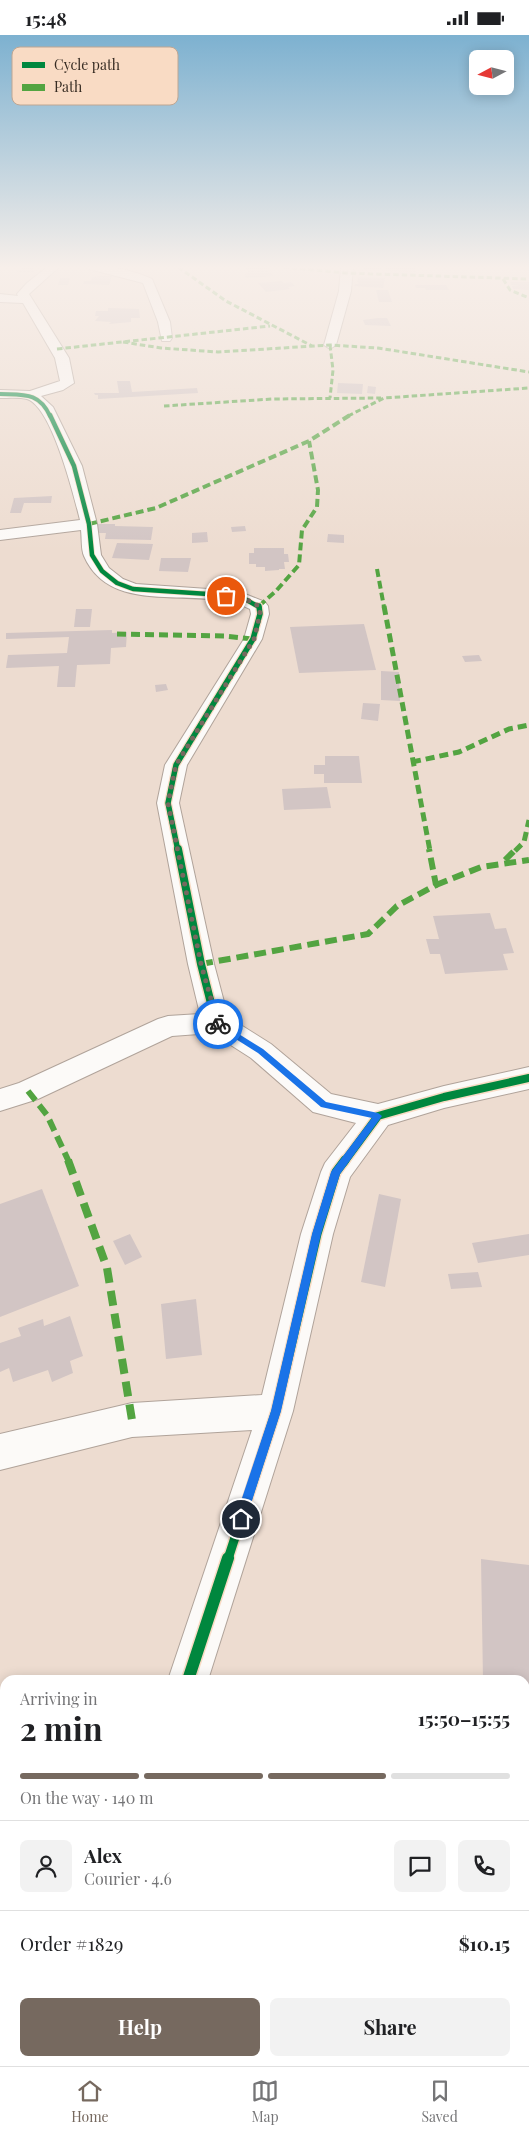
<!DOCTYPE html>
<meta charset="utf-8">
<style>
:root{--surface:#fff;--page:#f2f2f2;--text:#202124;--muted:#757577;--line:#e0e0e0;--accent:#76695f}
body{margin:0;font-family:"Playfair Display",serif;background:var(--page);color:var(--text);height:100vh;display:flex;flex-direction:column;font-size:19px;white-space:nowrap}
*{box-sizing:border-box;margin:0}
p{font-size:16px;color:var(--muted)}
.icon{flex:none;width:28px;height:28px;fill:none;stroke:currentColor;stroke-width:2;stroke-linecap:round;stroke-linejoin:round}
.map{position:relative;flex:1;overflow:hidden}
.panel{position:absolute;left:0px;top:1640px;width:530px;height:391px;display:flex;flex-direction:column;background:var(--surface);border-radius:15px 15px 0 0;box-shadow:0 2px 12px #0003}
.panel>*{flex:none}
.needle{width:32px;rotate:263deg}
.fabs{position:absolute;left:469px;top:15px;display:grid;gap:10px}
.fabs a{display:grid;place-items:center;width:45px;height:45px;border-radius:8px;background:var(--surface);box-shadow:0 2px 12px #0003;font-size:25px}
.pin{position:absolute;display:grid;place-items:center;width:42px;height:42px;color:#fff;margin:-21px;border:2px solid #fff;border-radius:50%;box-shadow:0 1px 5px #0007}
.courier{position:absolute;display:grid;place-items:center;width:50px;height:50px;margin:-25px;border:4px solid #1a73e8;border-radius:50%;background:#fff;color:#222;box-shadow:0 1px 6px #0007}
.overview em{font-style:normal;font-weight:700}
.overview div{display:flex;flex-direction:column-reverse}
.overview{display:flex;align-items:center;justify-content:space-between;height:85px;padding:0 20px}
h1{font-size:32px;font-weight:700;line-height:38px}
.bar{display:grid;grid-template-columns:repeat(4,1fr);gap:8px 5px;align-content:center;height:60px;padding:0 20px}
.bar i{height:6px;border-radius:4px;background:var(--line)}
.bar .on{background:var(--accent)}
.bar p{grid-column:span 4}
.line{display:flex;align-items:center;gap:12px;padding:0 20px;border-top:1px solid var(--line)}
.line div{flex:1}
.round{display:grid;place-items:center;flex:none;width:52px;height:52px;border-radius:8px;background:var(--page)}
.action{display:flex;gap:10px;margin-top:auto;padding:10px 20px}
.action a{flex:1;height:58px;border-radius:8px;background:var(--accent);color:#fff;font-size:20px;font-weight:700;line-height:58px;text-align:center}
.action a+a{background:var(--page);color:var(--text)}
.status{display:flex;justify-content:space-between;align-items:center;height:35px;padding:0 25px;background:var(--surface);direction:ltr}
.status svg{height:14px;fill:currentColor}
.menu{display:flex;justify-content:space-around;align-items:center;height:70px;border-top:1px solid var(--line);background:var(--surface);font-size:14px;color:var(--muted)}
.menu a{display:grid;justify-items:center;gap:2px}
.menu .on{color:var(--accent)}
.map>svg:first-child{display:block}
</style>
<div class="status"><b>15:48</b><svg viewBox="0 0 49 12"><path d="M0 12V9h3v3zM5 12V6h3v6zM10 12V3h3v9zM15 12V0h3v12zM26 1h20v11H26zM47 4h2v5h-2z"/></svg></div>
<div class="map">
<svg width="529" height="2031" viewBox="0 0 529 2031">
<rect width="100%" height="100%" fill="#eddcd0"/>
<g fill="#d2c5c4">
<path d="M21 232H36L34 233V237L17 238 18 235H22Z"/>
<path d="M245 232H272L267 233 273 241 246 243 244 239 249 238Z"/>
<rect x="363" y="232" width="18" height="3"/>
<path d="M386 232H416V237L386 236Z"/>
<path d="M100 241H112L109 250 83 249 84 246H91L92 242Z"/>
<path d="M358 242 385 243 383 253 354 251 355 249H358L359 248 357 247Z"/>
<path d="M60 243H70L68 250H58Z"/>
<path d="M282 246 284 248 291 247 295 251 288 252 290 254 266 257 258 248Z"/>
<path d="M510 247H529V255L513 254 512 251H519L511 250Z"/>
<path d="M415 250H446L449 255H426L425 253H416Z"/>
<path d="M376 255H388L392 267H379Z"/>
<path d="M108 273 139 274 140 283H131V287L109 289 111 287 95 286 99 281H95L96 276H108Z"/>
<path d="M378 283H387L391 291 365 290 363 285Z"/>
<path d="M117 346H130L132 357 197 353 198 358 98 364V360H95L94 358H119Z"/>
<path d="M338 348 363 349 362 359 337 358Z"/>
<path d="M368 351 376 352 375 359 367 358Z"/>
<path d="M52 461 51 468H24L21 478H10L14 463Z"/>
<path d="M97 489H115V491L153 492 151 505 105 504 106 498H95Z"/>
<path d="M245 491 246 496 232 497 231 492Z"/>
<path d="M207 497 208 507 192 508V498Z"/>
<path d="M328 499 344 500V508L327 507Z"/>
<path d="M117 508 153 509 149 525 112 523Z"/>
<path d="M254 513H284V519H288L289 527H284L285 534H279V535L265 536V532H256V529H249V518H254Z"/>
<path d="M161 523H191L188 537 159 536Z"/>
<path d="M76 574H92L90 592H74Z"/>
<path d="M364 589 376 635 299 638 290 592Z"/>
<path d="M112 595V598L127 597 126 612 111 613 110 629 77 630 75 652H57L59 631 6 633 8 620 67 618 69 602 6 604V598Z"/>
<path d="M479 620 482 626 465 627 462 621Z"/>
<path d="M381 636 399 637 400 666 381 665Z"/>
<path d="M166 649 168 655 156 657 155 650Z"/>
<path d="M363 668 380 669 378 686 361 684Z"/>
<path d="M325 721H359L362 748H324V739H314V730H325Z"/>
<path d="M327 752 331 773 284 775 282 754Z"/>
<path d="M490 878 495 894 506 893 514 918 503 919 508 935 445 939 440 919H430L426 904H439L433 881Z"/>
<path d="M42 1154 79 1251 0 1282V1169Z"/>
<path d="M379 1159 401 1164 385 1252 361 1247Z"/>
<path d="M130 1199 142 1222 125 1230 113 1206Z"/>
<path d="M529 1199V1220L478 1228 472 1208Z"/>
<path d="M478 1237 482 1252 451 1254 448 1239Z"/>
<path d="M196 1264 202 1320 166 1324 161 1269Z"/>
<path d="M70 1281 83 1321 70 1326 73 1338 52 1347 48 1335 13 1347 9 1333 0 1337V1308L21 1301 18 1293 43 1284 44 1291Z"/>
<path d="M481 1524 529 1530V1650H525V1645H483Z"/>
<path d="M525 1879 529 1881V1972L525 1970Z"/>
<path d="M0 1925 5 1926V2012L3 2022 0 2021Z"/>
<path d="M181 2026H220L223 2031H184Z"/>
<path d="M409 2026H454L453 2031H408Z"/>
</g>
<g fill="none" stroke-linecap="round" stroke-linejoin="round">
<g stroke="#b0a39a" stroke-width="2">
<g id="minor">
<path d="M47 232H59L29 259 69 323 74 348 63 355 41 361 53 372 82 431 97 489 101 520 109 533 123 544 136 549 208 554 245 559 265 567 268 571 269 579 262 604 187 730 179 768 214 929 228 982 271 1009 331 1059 378 1069 444 1051 529 1032V1054L444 1073 388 1090 350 1142 333 1199 293 1376 208 1645H168L252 1395 132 1402 0 1435V1399L132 1368 262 1360 301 1199 321 1137 325 1128 356 1088 313 1077 251 1023 212 998 172 1001 38 1064 0 1076V1054L19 1048 158 984 168 981 200 979 188 929 157 768 165 730 244 604 251 579 250 574C200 548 112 585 84 521 81 514 82 503 81 495L0 505V495L80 485C74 461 52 372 27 364 20 362 8 363 0 363V355L30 356 60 346 55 323 23 268 0 267V259L18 261 17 259 27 248Z"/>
<path d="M87 232C108 230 133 235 152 244L170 287 172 303 170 306H162L158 287 143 248 89 234Z"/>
<path d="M341 232H353L351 256 336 310 330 314 324 310 339 256Z"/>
<rect x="100" y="2026" width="48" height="5"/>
</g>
</g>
<use href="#minor" fill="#fcfaf8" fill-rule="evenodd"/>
<g stroke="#53a441" stroke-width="3" stroke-dasharray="5.5 3" stroke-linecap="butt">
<path d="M178 232 226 266 312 311"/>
<path d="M283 232 346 238 529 244"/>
<path d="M503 244 510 255 529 263"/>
<path d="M123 307 161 313 218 317 330 310 378 313 529 337"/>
<path d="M330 310 333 335 330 363"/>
<path d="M57 314 270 291"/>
<path d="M164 371 272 364 381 363"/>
<path d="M348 381 384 363 529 353"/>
</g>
<g stroke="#53a441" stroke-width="4" stroke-dasharray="8 4" stroke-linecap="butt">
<path d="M89 489 156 473 309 406 350 380"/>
<path d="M377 534 384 572"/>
<path d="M259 571 276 556 299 530 302 495 317 472 318 455 309 406"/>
</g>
<g stroke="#53a441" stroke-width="5" stroke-dasharray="9 5" stroke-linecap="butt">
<path d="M384 571 430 816"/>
<path d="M117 599 224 601 253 604"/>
<path d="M412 727 459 717 509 694 529 690"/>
<path d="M515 816 524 807 529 785"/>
</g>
<g stroke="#53a441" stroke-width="6" stroke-dasharray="12 6" stroke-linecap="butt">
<path d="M505 825 516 814"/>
<path d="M436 850 481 832 529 825"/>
<path d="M201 929 368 899 397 871 436 850 429 814"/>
<path d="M28 1056 47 1080 69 1127"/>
</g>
<path stroke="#53a441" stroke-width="8" stroke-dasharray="15 8" stroke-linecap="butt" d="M68 1125 107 1233 132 1385"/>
<g stroke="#53a441" stroke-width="10" stroke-dasharray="19 10" stroke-linecap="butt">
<path d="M525 1660H529"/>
<path d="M0 1697 5 1705"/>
<path d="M27 2031 29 2026"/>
</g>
<g stroke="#f9dbc4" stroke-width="5">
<path id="cycleway-far5" d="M0 359C24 360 39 357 50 381"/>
</g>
<g stroke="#f9dbc4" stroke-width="6">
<path id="cycleway-far4" d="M50 380 74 431 89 489 92 520 102 536 117 548 133 554 208 559 245 564 259 572"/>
</g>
<g stroke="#f9dbc4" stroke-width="8">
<path id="cycleway-far3" d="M178 816 168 768 176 730 253 604 260 579 259 571"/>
</g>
<g stroke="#f9dbc4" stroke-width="11">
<g id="cycleway-far2">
<path d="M178 814 201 929 216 988"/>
<path d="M344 1127 378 1081 444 1062 529 1043"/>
</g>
</g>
<g stroke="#f9dbc4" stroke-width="12">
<path id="cycleway-far1" d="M228 1524 276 1376 317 1199 336 1137 345 1125"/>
</g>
<g stroke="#f9dbc4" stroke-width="15">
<path id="cycleway" d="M188 1645 228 1523"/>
</g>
<use href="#cycleway-far5" stroke="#00873e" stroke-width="4"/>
<use href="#cycleway-far4" stroke="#00873e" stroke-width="4.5"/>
<use href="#cycleway-far3" stroke="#00873e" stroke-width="5.5"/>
<use href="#cycleway-far2" stroke="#00873e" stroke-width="8"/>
<use href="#cycleway-far1" stroke="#00873e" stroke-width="9"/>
<use href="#cycleway" stroke="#00873e" stroke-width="12"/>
</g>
<linearGradient id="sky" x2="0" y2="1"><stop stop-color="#7db1d0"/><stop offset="0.45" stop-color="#f7efea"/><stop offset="1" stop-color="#f7efea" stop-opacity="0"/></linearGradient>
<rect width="529" height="516" fill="url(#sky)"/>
<path fill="#1a73e8" d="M218 986 263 1014 326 1067 378 1078 382 1081 340 1139 321 1199 281 1376 246 1484 245 1487 241 1489 237 1487 235 1484 271 1376 312 1199 331 1137 372 1083 321 1072 258 1018 215 991 214 989Z"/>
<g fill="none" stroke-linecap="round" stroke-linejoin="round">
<path stroke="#76695f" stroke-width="5" stroke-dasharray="0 9" d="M218 989 201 929 168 768 176 730 254 604 260 579 259 571 245 564 226 561"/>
</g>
<rect x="12" y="12" width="166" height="58" rx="8" fill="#f9dbc4" stroke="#bea693" stroke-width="1"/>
<rect x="22" y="27" width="23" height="6" fill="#00873e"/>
<rect x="22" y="49" width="23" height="7" fill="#53a441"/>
<g font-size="14" fill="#362b22">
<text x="54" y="35">Cycle path</text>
<text x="54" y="57">Path</text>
</g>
</svg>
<div class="fabs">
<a><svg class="needle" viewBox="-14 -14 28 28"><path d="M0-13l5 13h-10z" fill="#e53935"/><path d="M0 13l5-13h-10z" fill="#757577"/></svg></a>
</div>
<div class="pin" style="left:226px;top:561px;background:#ea580c"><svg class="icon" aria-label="bag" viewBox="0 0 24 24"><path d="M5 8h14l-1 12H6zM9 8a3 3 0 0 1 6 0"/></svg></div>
<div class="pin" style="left:241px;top:1484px;background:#1f2937"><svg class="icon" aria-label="home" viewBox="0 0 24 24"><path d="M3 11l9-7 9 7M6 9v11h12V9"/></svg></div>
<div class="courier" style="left:218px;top:989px"><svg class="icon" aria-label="bike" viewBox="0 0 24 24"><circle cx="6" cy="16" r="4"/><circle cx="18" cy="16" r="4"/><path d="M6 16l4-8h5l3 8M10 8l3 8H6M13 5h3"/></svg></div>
<section class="panel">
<div class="overview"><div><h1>2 min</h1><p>Arriving in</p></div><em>15:50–15:55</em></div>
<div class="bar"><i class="on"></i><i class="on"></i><i class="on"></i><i></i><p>On the way · 140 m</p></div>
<div class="line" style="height:90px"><a class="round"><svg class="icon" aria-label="person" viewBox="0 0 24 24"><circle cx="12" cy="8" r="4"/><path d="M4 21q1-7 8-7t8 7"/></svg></a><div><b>Alex</b><p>Courier · 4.6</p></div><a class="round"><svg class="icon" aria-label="chat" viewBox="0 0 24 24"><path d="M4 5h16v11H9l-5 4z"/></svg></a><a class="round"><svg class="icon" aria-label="phone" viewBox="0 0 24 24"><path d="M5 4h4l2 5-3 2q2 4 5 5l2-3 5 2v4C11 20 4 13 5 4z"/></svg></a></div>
<div class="line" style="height:65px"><div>Order #1829</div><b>$10.15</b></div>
<div class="action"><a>Help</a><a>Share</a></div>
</section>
</div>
<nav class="menu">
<a class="on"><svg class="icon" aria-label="home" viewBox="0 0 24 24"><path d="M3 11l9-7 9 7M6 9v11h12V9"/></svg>Home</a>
<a><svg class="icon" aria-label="map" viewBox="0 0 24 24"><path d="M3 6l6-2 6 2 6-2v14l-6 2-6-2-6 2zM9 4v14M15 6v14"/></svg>Map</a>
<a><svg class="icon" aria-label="saved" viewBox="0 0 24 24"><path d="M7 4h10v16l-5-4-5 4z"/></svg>Saved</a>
</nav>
